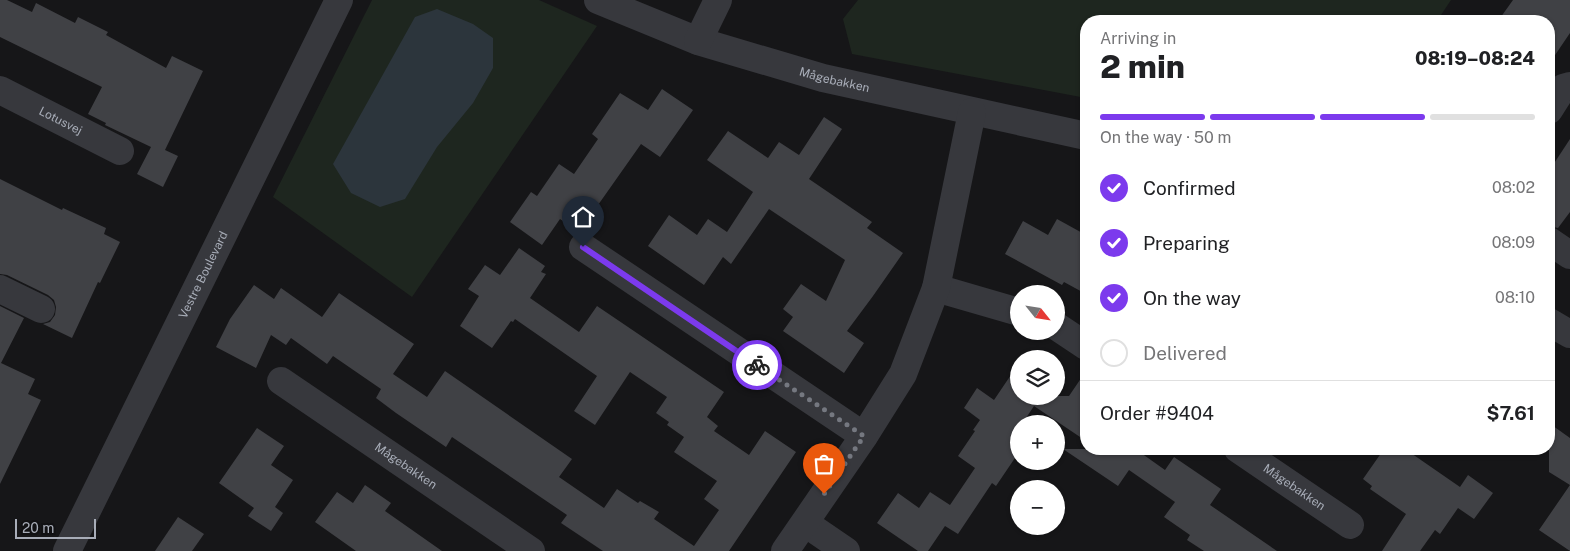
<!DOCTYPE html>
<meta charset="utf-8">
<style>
:root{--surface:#fff;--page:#f2f2f2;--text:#202124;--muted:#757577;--line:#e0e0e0;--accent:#7c3aed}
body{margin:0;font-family:"Public Sans",sans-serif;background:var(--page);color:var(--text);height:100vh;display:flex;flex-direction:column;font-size:19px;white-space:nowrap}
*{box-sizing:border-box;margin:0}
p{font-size:16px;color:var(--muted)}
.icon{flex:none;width:28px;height:28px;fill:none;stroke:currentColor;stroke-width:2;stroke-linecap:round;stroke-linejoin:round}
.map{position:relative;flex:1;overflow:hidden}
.side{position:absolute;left:1080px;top:15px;width:475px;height:440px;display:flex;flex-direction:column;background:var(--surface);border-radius:20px;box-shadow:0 1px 4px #0004}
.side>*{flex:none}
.needle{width:32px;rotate:120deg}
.tools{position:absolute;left:1010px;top:285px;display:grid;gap:10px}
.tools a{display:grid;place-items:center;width:55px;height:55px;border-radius:50%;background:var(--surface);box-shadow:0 1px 4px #0004;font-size:25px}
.scale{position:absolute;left:15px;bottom:12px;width:81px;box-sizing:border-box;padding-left:5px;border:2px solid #a8adb8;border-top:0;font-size:14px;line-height:18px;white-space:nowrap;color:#a8adb8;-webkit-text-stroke:4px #111113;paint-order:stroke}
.pin{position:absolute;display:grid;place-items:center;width:42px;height:42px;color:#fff;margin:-51px -21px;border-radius:50% 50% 50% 0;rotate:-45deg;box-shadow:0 0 5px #0007}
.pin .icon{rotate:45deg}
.courier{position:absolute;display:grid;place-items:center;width:50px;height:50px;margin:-25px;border:4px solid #7c3aed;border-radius:50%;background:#fff;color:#222;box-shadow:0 1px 6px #0007}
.summary em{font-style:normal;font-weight:800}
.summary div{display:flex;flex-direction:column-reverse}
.summary{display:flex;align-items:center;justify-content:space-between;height:85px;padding:0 20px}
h1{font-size:32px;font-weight:800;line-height:38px}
.bar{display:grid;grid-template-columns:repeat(4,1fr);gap:8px 5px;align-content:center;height:60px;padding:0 20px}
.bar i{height:6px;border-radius:4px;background:var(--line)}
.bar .current{background:var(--accent)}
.bar p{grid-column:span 4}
.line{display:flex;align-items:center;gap:12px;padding:0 20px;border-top:1px solid var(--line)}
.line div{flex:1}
ol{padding:0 20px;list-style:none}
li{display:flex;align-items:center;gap:15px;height:55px}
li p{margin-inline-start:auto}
li .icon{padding:5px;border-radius:50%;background:var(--accent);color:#fff;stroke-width:4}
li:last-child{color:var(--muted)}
li i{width:28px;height:28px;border:2px solid var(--line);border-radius:50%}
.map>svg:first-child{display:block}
</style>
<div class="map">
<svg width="1570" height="551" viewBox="0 0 1570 551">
<rect width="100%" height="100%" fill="#161618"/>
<g fill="#1e261f">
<path d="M372 0H539L597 26 412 297 273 197Z"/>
<path d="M858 0H1451L1437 21H1086V98L852 54 843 19Z"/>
</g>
<path fill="#2c353c" d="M437 9 473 24 493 38V68L473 103 437 147 405 199 380 207 351 193 333 164 415 17Z"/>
<g fill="#404145">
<path d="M0 0H7L32 12 36 3 75 23 78 17 108 32 106 35 166 68 172 56 203 71 165 150 178 156 163 187 137 174 151 147 105 125 106 123 88 114 102 87 0 37Z"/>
<path d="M1513 0H1570V33L1549 64V21H1498Z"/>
<path d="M662 89 693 110 660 157 641 144 579 232 560 219 542 245 510 222 531 192 537 196 559 164 574 174 598 139 592 134 620 93 648 110Z"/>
<path d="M824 117 842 129 809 179 872 222 867 228 903 253 873 296 847 331 864 343 844 373 783 331 793 317 783 309 801 284 826 301 845 260 769 209 731 264 723 257 704 285 648 246 669 215 697 235 708 219 727 232 753 192 707 160 728 131 768 158 779 142 799 155Z"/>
<path d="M1570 139V212L1558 228 1549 226V171Z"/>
<path d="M0 179 62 210 63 208 106 228 104 234 120 242 100 283 98 282 72 338 43 324 50 322 55 315 56 307 54 300 48 295 7 275 0 274Z"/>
<path d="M1057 219 1086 235V294L1064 282 1062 285 1005 254 1023 221 1048 235Z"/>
<path d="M519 248 545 266 541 272 546 274 530 298 579 332 597 306 724 392 707 417 718 426 714 431 749 455 765 431 796 452 729 551H603L561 523 567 515 452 437 446 447 396 413 376 398 381 389 333 356 327 364 291 338 286 345 271 335 256 368 216 347 230 319 254 285 274 299 281 288 322 317 339 293 414 344 393 374 427 397 445 371 572 459 559 477 604 508 617 489 638 503 640 501 659 512 654 519 694 546 719 510 704 499 717 481 674 452 684 437 667 425 669 422 656 413 667 397 630 372 595 425 574 411 597 376 515 319 513 322 511 321 492 348 460 326 479 296 468 289 485 265 500 275Z"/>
<path d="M0 306 24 318 1 363 35 379 28 394 41 400 0 484Z"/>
<path d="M1019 363V396H1069L1086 371V441L1034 406 1022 424H1019V452L996 486 992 483 958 534 945 526 928 551H918L877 523 898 493 919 508 930 492 950 505 975 468 958 456 975 431 973 430 980 420 964 408 977 388 994 400Z"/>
<path d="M1549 423 1570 438V551L1539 530 1570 485 1549 472Z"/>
<path d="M257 428 284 446 271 465 293 480 275 507 283 513 271 531 248 516 254 508 219 483Z"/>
<path d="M1063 449H1144L1141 453 1165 470 1174 457 1221 489 1210 505 1277 551H1204L1187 540 1190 535 1164 517 1175 502 1129 470 1118 486Z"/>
<path d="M1384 449H1405L1460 487 1468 475 1493 493 1474 519 1458 508 1440 534 1435 530 1420 551H1382L1406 514 1370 489 1372 486 1363 479Z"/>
<path d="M365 485 391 503 385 511 442 551H356L315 522 337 492 353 503Z"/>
<path d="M178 517 204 534 192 551H155Z"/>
</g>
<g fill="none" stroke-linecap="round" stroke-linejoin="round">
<g stroke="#37383d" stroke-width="28">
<path id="s1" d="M598 0 698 41 823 78 1086 136"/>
<path d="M698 41 718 0"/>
<path id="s2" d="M0 90 120 151"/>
<path d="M1549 110 1563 88 1570 86"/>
<path d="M1549 241 1570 255"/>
<path d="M583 247 864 436"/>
<path d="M936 288 1019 312"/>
<path d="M0 289 41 309"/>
<path d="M1549 322 1570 334"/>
<path d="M1056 326 1086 346"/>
<path id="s3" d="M281 381 531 551"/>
<path id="s4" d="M1238 449 1350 525"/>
<path d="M805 523 846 551"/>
<path id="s5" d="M67 551 339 0"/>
<path d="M785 551 864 436 903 374 936 288 972 112"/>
</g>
</g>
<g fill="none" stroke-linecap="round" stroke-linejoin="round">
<path stroke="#757880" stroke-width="5" stroke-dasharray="0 9" d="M757 365 864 436 824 494"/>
<path stroke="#7c3aed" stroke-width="6" d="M583 247 757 365"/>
</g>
<g text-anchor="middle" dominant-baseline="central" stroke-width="4.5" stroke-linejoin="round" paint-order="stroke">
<g font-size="12" fill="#a8adb8" stroke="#111113">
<text stroke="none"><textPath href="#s1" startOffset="250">Mågebakken</textPath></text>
<text stroke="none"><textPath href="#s2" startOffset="68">Lotusvej</textPath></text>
<text stroke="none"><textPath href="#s5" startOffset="308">Vestre Boulevard</textPath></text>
<text stroke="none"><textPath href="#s3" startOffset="151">Mågebakken</textPath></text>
<text stroke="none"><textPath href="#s4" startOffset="68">Mågebakken</textPath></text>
</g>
</g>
</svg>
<div class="tools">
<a><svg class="needle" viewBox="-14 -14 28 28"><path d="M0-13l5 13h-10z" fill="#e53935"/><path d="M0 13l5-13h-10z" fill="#757577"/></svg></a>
<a><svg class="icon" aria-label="layers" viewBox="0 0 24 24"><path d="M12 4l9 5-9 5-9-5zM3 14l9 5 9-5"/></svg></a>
<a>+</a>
<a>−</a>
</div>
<div class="scale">20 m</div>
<div class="pin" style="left:824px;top:494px;background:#ea580c"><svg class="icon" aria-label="bag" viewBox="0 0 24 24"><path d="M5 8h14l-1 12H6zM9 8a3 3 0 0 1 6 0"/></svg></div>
<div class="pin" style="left:583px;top:247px;background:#1f2937"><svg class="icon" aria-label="home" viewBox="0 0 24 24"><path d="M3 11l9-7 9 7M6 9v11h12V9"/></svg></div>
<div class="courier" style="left:757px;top:365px"><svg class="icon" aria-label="bike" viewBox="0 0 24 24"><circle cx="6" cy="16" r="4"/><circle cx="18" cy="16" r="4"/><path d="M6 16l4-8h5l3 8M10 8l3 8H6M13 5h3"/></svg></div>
<section class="side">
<div class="summary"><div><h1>2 min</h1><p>Arriving in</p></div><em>08:19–08:24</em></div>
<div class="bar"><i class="current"></i><i class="current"></i><i class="current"></i><i></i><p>On the way · 50 m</p></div>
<ol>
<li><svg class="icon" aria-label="check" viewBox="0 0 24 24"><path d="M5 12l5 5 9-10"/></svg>Confirmed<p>08:02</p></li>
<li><svg class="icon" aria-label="check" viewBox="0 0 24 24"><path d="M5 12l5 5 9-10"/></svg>Preparing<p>08:09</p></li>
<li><svg class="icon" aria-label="check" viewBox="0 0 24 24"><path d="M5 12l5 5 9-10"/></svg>On the way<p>08:10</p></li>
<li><i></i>Delivered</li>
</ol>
<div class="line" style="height:65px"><div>Order #9404</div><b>$7.61</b></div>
</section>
</div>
